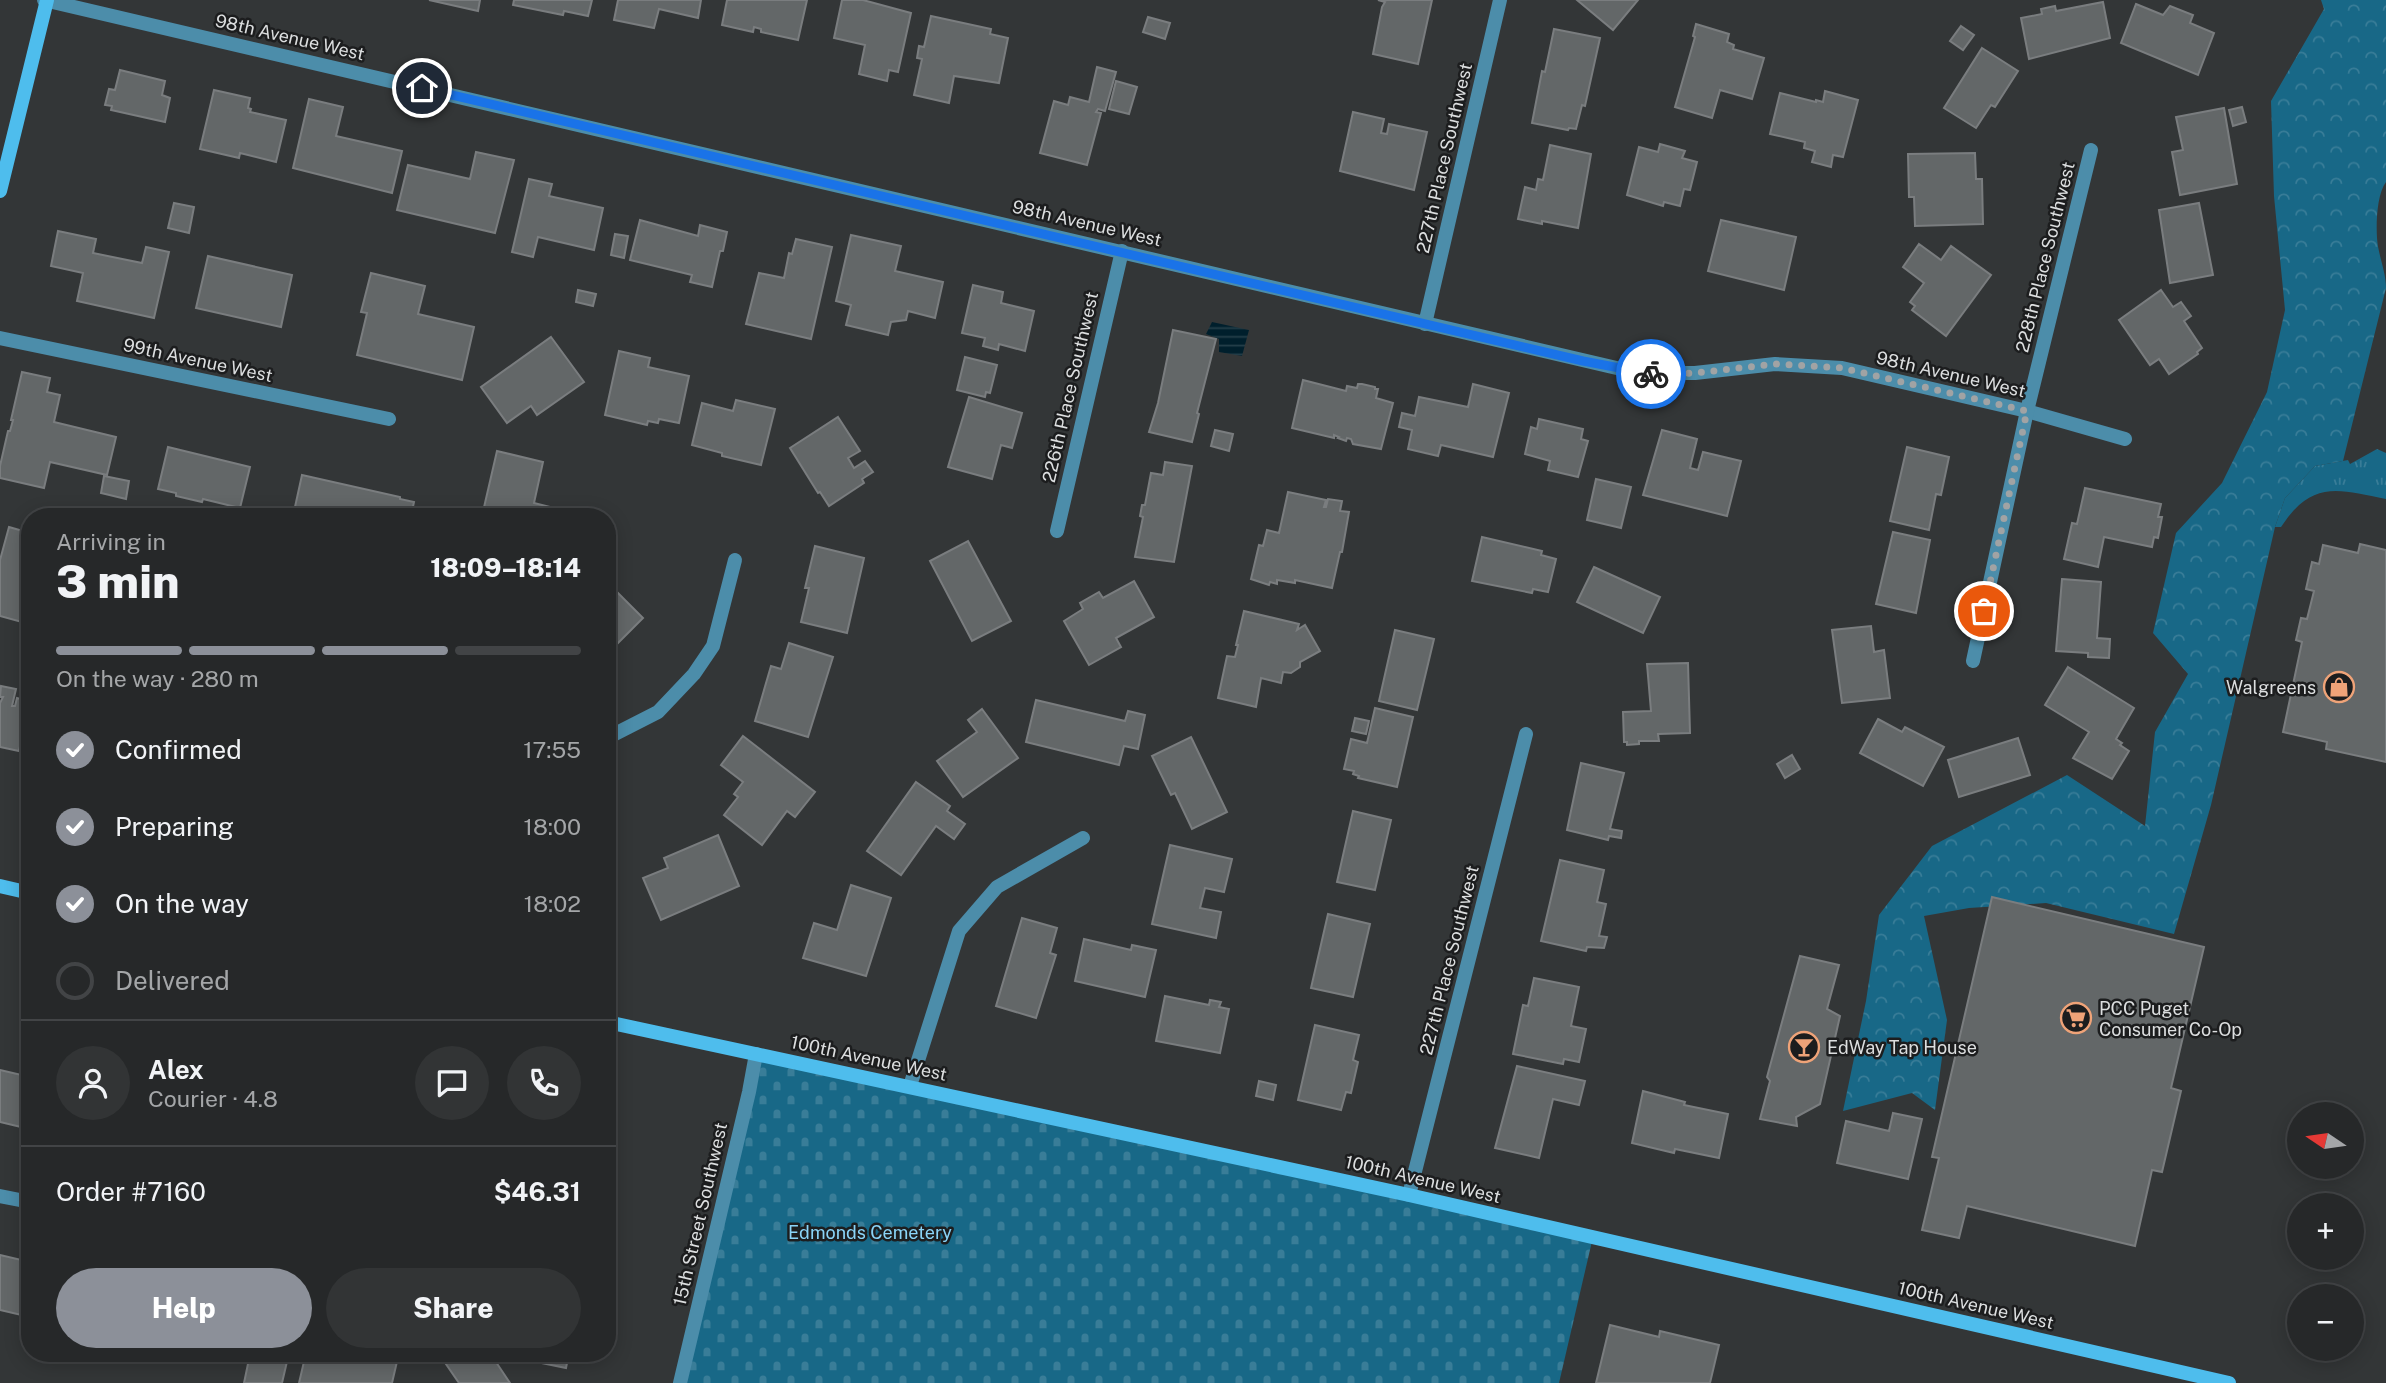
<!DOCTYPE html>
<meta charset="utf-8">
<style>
:root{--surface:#262829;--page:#323435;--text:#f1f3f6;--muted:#a4a6a8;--line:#424446;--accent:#8c9099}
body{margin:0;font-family:"Public Sans",sans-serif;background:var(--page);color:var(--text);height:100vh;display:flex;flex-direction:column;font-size:26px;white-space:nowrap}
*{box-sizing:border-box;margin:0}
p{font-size:23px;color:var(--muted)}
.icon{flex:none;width:38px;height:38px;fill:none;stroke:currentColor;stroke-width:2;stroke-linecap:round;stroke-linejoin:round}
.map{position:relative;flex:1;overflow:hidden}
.drawer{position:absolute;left:21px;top:508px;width:595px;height:854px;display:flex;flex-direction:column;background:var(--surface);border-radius:28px;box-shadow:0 4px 18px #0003,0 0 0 2px var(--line)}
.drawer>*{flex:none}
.needle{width:46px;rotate:283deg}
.buttons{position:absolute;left:2287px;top:1102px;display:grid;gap:14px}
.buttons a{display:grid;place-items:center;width:77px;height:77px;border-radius:50%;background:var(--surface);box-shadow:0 4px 18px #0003,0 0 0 2px var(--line);font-size:35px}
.pin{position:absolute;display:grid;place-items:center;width:60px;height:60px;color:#fff;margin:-30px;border:4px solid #fff;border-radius:50%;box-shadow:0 2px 7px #0007}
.courier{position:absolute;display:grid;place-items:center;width:70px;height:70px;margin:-35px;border:5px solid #1a73e8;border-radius:50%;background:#fff;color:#222;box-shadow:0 2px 9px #0007}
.headline em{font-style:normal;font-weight:800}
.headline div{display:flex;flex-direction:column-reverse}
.headline{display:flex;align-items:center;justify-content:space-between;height:119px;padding:0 35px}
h1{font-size:46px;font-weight:800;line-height:52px}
.bar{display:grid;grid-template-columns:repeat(4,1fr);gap:10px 7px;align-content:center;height:84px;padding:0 35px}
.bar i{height:9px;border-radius:5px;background:var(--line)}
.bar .active{background:var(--accent)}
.bar p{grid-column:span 4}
.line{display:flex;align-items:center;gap:18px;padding:0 35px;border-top:2px solid var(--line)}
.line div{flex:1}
.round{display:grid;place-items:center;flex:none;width:74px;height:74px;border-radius:37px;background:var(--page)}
ol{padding:0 35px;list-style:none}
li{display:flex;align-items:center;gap:21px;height:77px}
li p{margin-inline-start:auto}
li .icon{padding:7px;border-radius:50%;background:var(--accent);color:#fff;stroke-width:4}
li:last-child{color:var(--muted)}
li i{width:38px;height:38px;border:4px solid var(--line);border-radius:50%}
.button{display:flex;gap:14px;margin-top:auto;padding:14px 35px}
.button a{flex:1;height:80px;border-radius:42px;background:var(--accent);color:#fff;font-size:28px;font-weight:800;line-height:80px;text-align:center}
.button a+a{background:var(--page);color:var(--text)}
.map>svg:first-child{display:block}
</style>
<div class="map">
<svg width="2386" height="1383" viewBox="0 0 2386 1383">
<defs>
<pattern id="grass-tufts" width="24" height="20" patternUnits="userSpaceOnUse" patternTransform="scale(1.75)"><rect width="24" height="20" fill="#186887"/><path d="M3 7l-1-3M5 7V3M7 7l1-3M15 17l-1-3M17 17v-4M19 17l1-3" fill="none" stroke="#397d98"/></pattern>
<pattern id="forest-crowns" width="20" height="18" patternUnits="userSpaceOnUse" patternTransform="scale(1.75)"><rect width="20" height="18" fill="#186887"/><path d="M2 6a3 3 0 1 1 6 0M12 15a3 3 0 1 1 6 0" fill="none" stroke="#397d98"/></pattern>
<pattern id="cemetery-stones" width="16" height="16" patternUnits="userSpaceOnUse" patternTransform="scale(1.75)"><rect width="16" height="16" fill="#186887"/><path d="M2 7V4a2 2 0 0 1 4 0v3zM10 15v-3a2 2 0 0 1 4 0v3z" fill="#397d98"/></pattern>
<pattern id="water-rules" width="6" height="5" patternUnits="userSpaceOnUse" patternTransform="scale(1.75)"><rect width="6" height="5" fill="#001f2c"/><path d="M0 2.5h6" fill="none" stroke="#253f4a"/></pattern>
</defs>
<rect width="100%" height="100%" fill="#333637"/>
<path fill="url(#grass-tufts)" d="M2377 449 2386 453V499C2337 489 2312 480 2281 527H2275L2285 498 2315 466 2348 460 2350 464Z"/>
<path fill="url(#forest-crowns)" d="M2321 0H2386V182C2377 194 2376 222 2377 238 2378 255 2386 271 2386 288L2343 461 2315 466 2285 498 2275 527 2211 805 2174 934 2046 903 1969 908 1924 916 1947 1020 1935 1110 1912 1093 1843 1111 1866 1001 1879 915 1932 846 2067 775 2145 826 2155 732 2188 674 2153 633 2176 533 2222 483 2267 392 2285 310 2274 196 2271 101 2324 9Z"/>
<path fill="url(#cemetery-stones)" d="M756 1054 1593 1237 1559 1383H680Z"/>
<path fill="url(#water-rules)" d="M1212 322 1249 330 1242 356 1219 352V339L1206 334Z"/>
<g fill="#636768" stroke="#7a7d7f" stroke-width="2">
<path d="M429 0H480L478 11Z"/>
<path d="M514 0H592L588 16 564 11 563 15 513 5Z"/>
<path d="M618 0H701L698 18 659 9 654 28 614 20Z"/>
<path d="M727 0H807L798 40 761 32V29L754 27 753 32 722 25Z"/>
<path d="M842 0H863L911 13 898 72 889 70 887 81 859 74 865 45 834 38Z"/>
<path d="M1378 0H1432L1418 64 1373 54 1382 7 1385 2Z"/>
<path d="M1577 0H1638L1613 30Z"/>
<path d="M2103 2 2110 38 2029 59 2021 18 2042 14 2041 9 2055 6 2056 11Z"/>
<path d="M2136 4 2163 15 2170 6 2193 15 2190 23 2214 33 2198 75 2121 43Z"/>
<path d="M931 16 991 29 990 34 1008 38 999 83 954 76 949 103 914 95 922 59 917 58 919 46 924 47Z"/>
<path d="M1148 17 1170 23 1165 39 1143 32Z"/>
<path d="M1696 24 1729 34 1727 42 1734 45 1733 49 1764 58 1752 99 1720 90 1712 118 1675 107 1695 37 1693 36Z"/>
<path d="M1961 26 1974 35 1963 50 1950 41Z"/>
<path d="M1554 29 1600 38 1585 106 1582 105 1576 129 1569 128 1568 130 1532 123 1542 71 1545 72Z"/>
<path d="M1982 48 2018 71 1995 107 1991 105 1976 128 1944 108Z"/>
<path d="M1097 67 1116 72 1105 111 1098 109 1096 112 1101 113 1087 165 1040 153 1054 101 1068 105 1070 97 1089 102Z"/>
<path d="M120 70 165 81 162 95 170 98 165 122 111 110 112 106 105 105 109 89 115 90Z"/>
<path d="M1116 81 1137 87 1129 114 1109 109Z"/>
<path d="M214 90 250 98 248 108 251 109 250 112 286 120 276 162 240 153 239 158 200 149Z"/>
<path d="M1825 91 1858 100 1843 157 1833 155 1831 167 1812 162 1815 151 1804 148 1805 142 1770 134 1780 93 1816 102V100L1823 102Z"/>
<path d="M309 99 343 107 336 136 402 151 392 193 293 168Z"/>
<path d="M2242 107 2246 122 2233 126 2229 110Z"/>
<path d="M2224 108 2237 184 2180 195 2172 152 2183 150 2176 117Z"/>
<path d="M1353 112 1384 119 1381 133 1387 134 1389 124 1427 132 1414 190 1340 171Z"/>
<path d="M1660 144 1685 151 1682 158 1697 162 1690 190 1684 189 1680 206 1664 202 1663 206 1627 195 1639 147 1658 152Z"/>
<path d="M1550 145 1591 154 1578 228 1542 221V224L1518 219 1525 187 1536 190 1538 179 1543 180Z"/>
<path d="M476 152 514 160 495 233 397 210 408 165 470 179Z"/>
<path d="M1975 153 1976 179H1982L1983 224 1915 226 1914 197H1909L1908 154Z"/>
<path d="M529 179 552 184 549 196 603 208 594 250 538 237 533 257 512 252Z"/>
<path d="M174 203 194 207 189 233 168 228Z"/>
<path d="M2199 203 2213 275 2170 283 2159 210Z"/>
<path d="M640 220 698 236 700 225 727 232 723 251H720L712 287 690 282 692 275 630 260Z"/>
<path d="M1721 220 1796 237 1784 290 1708 271Z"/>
<path d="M58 231 96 239 93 253 142 263 146 247 169 252 154 318 77 301 83 273 51 266Z"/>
<path d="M615 234 628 236 624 258 611 255Z"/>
<path d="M851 235 901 246 895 271 943 282 935 318 908 311 906 320 891 322 888 335 846 325 851 305 836 301Z"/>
<path d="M796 239 832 247 811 339 746 324 759 273 784 278 789 253 792 254Z"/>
<path d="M1919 244 1941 260 1951 246 1991 275 1946 336 1912 310 1915 306 1910 302 1924 283 1903 267Z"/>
<path d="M208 256 292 275 281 327 196 308Z"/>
<path d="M371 273 425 286 418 314 474 327 462 380 357 355 367 313 361 312Z"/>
<path d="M973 285 1003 292 1001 303 1034 311 1025 351 999 344 998 350 983 346 985 338 962 333Z"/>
<path d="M578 290 596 294 593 306 576 302Z"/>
<path d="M2161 290 2173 307 2181 302 2191 316 2184 321 2202 348 2197 352 2198 354 2169 374 2159 359 2150 365 2119 320Z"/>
<path d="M1173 330 1216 339 1197 413 1199 414 1192 442 1149 432 1158 403Z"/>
<path d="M551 337 584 382 537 415 531 406 507 423 481 387Z"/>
<path d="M619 351 650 358 648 367 689 376 679 423 659 419 658 423 648 421 647 425 605 415Z"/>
<path d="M965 357 997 365 990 393 986 392 985 397 957 390Z"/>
<path d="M22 372 50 378 47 392 60 395 54 422 116 437 107 475 50 462 44 488 0 478V466L8 431H10L13 420H11Z"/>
<path d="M1303 380 1346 391 1347 386 1357 388 1358 384H1362L1375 387V389H1378L1376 398 1393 403 1381 449 1353 444 1351 439 1347 438 1346 441 1338 438 1339 437 1334 435V438L1292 428Z"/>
<path d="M1473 384 1509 393 1493 457 1441 445 1438 456 1408 449 1412 430 1399 427 1402 413 1415 416 1419 397 1468 407Z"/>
<path d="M969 397 1022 413 1012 448 1001 445 992 479 948 467Z"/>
<path d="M736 400 775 409 761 465 722 456V453L692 445 702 403 733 411Z"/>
<path d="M838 417 860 451 848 458 854 468 865 461 873 472 862 479 864 483 829 506 820 492 818 493 790 448Z"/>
<path d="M1539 419 1583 429 1581 439 1588 441 1578 477 1548 470 1550 461 1525 454 1531 427 1537 429Z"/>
<path d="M1215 430 1233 434 1229 451 1211 446Z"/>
<path d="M1662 430 1697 439 1690 468 1698 470 1703 452 1741 461 1727 516 1643 495Z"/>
<path d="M168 447 250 467 240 508 203 499 202 502 176 496V493L158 489Z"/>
<path d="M1907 447 1949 457 1941 495 1936 494 1929 530 1890 521Z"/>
<path d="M497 451 543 462 534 503 574 513 573 516H482Z"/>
<path d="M1165 462 1192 466 1174 562 1135 557 1143 517 1140 516 1142 505H1145L1151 473 1163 475Z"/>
<path d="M302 475 400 497V499L414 502 411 516H293Z"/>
<path d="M104 476 129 481 126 499 101 493Z"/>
<path d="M1596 479 1631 487 1621 528 1587 520Z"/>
<path d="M2085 488 2161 504 2158 517H2162L2158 538 2154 537 2152 547 2104 537 2098 567 2064 559 2072 523 2077 524Z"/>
<path d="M1288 492 1326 500 1324 507H1326L1328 499 1342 501 1340 511 1349 512 1342 552H1340L1332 588 1295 580V583L1277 580V584L1270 582 1269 585 1251 579 1259 545 1263 546 1267 530 1279 533Z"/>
<path d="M9 527 30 533 29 624 0 616V560Z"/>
<path d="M1893 532 1930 540 1916 613 1876 604Z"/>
<path d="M1482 537 1542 551 1541 555 1556 559 1548 592 1533 589 1532 593 1472 581Z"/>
<path d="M968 541 1011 621 972 641 930 561Z"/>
<path d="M2360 544 2386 550V762L2326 749 2327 742 2283 732 2302 642 2296 640 2301 618 2307 619 2314 591 2306 589 2312 562 2319 564 2323 545 2358 553Z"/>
<path d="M815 546 864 558 847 633 801 622 809 588H805Z"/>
<path d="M1594 567 1660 597 1643 633 1577 602Z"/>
<path d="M2062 579 2101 582 2097 638 2110 639 2109 658 2088 657V653L2056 651Z"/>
<path d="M1134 581 1154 617 1116 638 1121 647 1089 665 1064 621 1083 609 1080 603 1099 592 1103 598Z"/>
<path d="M607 582 643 618 607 654Z"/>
<path d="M1244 611 1299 624 1297 630 1305 625 1320 651 1300 662V667L1291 673 1283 672 1281 683 1261 678 1256 707 1218 698 1227 656 1235 657 1238 645H1236Z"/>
<path d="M1871 626 1874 652 1884 650 1890 698 1842 703 1832 630Z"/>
<path d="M1395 630 1434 639 1417 710 1379 701Z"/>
<path d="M789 643 833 657 808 737 755 721 771 666 781 669Z"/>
<path d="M1688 663 1690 733 1658 734 1659 741H1639V744L1627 745V742H1624L1623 712 1651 711 1647 664Z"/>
<path d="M2068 667 2134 708 2116 739 2122 743 2120 745 2129 751 2112 779 2073 758 2089 732 2045 705Z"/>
<path d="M1 686 16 689 12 706H15L17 698 27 701 26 709H28L19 751 0 747V703L3 697H0Z"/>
<path d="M1036 700 1125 721 1128 711 1145 715 1138 749 1124 746 1119 765 1026 742Z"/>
<path d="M1375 708 1413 717 1397 787 1358 778 1359 776 1353 774 1354 771 1344 769 1351 739 1367 743Z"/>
<path d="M982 709 1018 758 963 797 937 761 977 732 968 720Z"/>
<path d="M1355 718 1369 721 1366 734 1352 731Z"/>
<path d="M1878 719 1902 732 1905 727 1944 747 1923 786 1860 753Z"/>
<path d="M743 736 815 792 795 817 787 811 762 845 724 815 738 797 734 794 743 782 721 765Z"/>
<path d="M1191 737 1227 812 1192 829 1175 793 1171 795 1152 756Z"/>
<path d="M2018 738 2030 775 1959 797 1948 760Z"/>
<path d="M1792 755 1800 769 1785 778 1777 764Z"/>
<path d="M1581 763 1624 773 1610 829 1622 831 1621 838 1609 836 1608 840 1567 830Z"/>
<path d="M916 782 950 806 947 811 965 824 954 839 936 826 901 875 867 851Z"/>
<path d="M1353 811 1391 820 1375 890 1337 882Z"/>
<path d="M718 835 739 886 661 920 643 878 668 868 664 858Z"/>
<path d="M1170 845 1232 859 1224 892 1205 888 1200 908 1221 912 1216 938 1152 924Z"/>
<path d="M1560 860 1604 870 1597 902 1606 904 1599 936 1607 937 1604 948 1587 947 1586 951 1541 941Z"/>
<path d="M851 885 891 898 866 976 803 958 814 923 837 930Z"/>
<path d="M1992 897 2204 947 2171 1088 2181 1091 2162 1172 2152 1170 2135 1246 1967 1206 1959 1238 1922 1230 1939 1158 1932 1157Z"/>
<path d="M1328 914 1370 924 1353 997 1311 988Z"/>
<path d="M1022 918 1057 928 1050 953 1056 955 1036 1018 996 1006Z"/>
<path d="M1084 939 1131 950 1132 945 1156 950 1145 997 1075 981Z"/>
<path d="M1800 956 1839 965 1827 1009 1840 1016 1820 1104 1796 1117 1797 1126 1760 1119 1770 1081 1767 1077Z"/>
<path d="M1534 978 1579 987 1571 1026 1586 1029 1579 1062 1564 1059 1563 1064 1513 1054 1523 1005 1528 1006Z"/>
<path d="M1165 996 1209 1005 1210 1000 1221 1002 1219 1007 1229 1009 1220 1053 1156 1041Z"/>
<path d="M1315 1025 1359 1035 1353 1060 1358 1062 1351 1093 1346 1092 1341 1110 1298 1100Z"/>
<path d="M1517 1066 1585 1081 1579 1105 1553 1099 1539 1158 1495 1148Z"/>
<path d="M0 1070 30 1077 21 1127 0 1122Z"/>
<path d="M1259 1081 1276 1085 1273 1100 1256 1096Z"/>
<path d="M1643 1091 1685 1102 1684 1105 1728 1114 1719 1158 1675 1149 1674 1153 1632 1143Z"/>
<path d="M1893 1113 1922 1119 1908 1179 1837 1163 1846 1121 1889 1131Z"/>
<path d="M0 1255 30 1262V1317L0 1310Z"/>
<path d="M1610 1325 1659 1337 1660 1331 1719 1345 1710 1383H1596Z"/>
<path d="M224 1353H289L282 1383H244L249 1359Z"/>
<path d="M306 1353H342L353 1355V1353H399L392 1383H299Z"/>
<path d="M490 1353 510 1383H459L439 1354Z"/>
<path d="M524 1353H569L566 1368 522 1359Z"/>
</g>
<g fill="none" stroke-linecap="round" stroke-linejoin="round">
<g stroke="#4c8daa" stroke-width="14">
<path d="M44 0 1638 373H1695L1775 364 1842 368 2027 411 2125 439"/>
<path d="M1425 324 1500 0"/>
<path d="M0 338 389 419"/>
<path d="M1057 531 1122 251"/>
<path d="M1973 661 2027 411 2091 150"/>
<path d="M607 738 658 712 694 674 713 646 735 560"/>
<path d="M910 1086 959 931 997 887 1083 838"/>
<path d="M1409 1195 1526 734"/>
<path d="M0 1196 30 1202"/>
<path d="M680 1383 749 1092 756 1054"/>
</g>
<g stroke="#4ebded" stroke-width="14">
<path d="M0 191 47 0"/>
<path d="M0 886 30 893"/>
<path d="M607 1022 1409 1195 2229 1383"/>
</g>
</g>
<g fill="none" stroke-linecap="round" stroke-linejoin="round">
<path stroke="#a1a3a4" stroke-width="7" stroke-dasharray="0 12.6" d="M1651 374 1695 373 1775 364 1842 368 2027 411 1984 611"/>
<path stroke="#1a73e8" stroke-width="9" d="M422 88 1583 361 1651 374"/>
</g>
<defs>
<g id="shop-ring" transform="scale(1.575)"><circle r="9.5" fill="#1c1d1e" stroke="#efa378" stroke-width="1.5"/><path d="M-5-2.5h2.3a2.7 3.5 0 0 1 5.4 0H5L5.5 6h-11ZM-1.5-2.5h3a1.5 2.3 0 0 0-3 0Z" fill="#efa378"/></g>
<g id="supermarket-ring" transform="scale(1.575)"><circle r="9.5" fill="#1c1d1e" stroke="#efa378" stroke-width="1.5"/><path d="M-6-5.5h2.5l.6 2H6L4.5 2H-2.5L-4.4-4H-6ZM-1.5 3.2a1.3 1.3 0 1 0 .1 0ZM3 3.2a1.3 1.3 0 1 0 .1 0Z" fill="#efa378"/></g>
<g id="bar-ring" transform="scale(1.575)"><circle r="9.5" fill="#1c1d1e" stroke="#efa378" stroke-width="1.5"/><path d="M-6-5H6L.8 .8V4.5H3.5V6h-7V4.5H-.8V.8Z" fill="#efa378"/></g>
</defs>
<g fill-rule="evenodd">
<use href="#shop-ring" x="2339" y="687"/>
<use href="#supermarket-ring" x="2076" y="1018"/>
<use href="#bar-ring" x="1804" y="1047"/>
</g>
<g text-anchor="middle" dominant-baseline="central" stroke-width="5" stroke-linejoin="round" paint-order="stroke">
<g font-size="18" fill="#dcdedf" stroke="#1c1d1e">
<text transform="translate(290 37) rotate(13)">98th Avenue West</text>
<text transform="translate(1444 158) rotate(-77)">227th Place Southwest</text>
<text transform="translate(1087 223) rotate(13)">98th Avenue West</text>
<text transform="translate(2045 257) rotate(-76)">228th Place Southwest</text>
<text transform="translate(198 360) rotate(12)">99th Avenue West</text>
<text transform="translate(1951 374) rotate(13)">98th Avenue West</text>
<text transform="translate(1070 387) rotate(-77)">226th Place Southwest</text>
<text transform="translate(1449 960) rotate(-76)">227th Place Southwest</text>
<text transform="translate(869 1058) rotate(12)">100th Avenue West</text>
<text transform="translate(1423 1179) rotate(13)">100th Avenue West</text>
<text transform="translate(700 1214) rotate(-77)">15th Street Southwest</text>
<text transform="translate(1976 1305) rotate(13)">100th Avenue West</text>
</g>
<g font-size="18" fill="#dcdedf" stroke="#1c1d1e" text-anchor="start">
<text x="2316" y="687" text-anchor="end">Walgreens</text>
<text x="2099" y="1008">PCC Puget<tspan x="2099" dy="21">Consumer Co-Op</tspan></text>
<text x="1827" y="1047">EdWay Tap House</text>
</g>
<g font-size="18" fill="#8ad4f7" stroke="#1c1d1e">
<text x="870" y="1232">Edmonds Cemetery</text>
</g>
</g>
</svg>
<div class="buttons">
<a><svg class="needle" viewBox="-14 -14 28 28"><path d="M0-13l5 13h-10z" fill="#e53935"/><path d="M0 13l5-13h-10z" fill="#a4a6a8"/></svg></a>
<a>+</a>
<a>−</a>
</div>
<div class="pin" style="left:1984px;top:611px;background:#ea580c"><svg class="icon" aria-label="bag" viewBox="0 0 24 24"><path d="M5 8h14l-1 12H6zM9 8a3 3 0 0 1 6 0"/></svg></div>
<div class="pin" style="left:422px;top:88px;background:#1f2937"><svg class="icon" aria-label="home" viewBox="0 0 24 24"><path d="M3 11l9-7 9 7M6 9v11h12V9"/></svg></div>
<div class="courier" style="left:1651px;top:374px"><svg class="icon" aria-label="bike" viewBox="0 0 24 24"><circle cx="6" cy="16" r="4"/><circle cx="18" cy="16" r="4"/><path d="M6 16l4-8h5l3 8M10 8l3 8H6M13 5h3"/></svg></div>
<section class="drawer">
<div class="headline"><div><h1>3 min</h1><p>Arriving in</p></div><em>18:09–18:14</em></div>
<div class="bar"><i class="active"></i><i class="active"></i><i class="active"></i><i></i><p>On the way · 280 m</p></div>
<ol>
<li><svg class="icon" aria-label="check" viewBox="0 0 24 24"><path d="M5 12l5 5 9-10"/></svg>Confirmed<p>17:55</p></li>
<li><svg class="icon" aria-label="check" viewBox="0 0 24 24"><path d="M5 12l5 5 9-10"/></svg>Preparing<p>18:00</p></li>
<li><svg class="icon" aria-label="check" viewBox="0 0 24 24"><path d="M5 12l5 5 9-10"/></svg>On the way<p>18:02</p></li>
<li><i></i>Delivered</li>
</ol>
<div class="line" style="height:126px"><a class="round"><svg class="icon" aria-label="person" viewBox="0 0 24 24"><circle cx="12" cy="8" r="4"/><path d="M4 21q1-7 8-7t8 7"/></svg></a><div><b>Alex</b><p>Courier · 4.8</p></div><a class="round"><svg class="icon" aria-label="chat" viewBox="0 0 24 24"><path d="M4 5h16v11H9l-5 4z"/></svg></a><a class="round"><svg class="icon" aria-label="phone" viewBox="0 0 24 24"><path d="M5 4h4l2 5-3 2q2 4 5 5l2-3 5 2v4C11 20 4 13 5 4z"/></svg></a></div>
<div class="line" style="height:91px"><div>Order #7160</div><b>$46.31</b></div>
<div class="button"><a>Help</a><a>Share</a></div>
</section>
</div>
